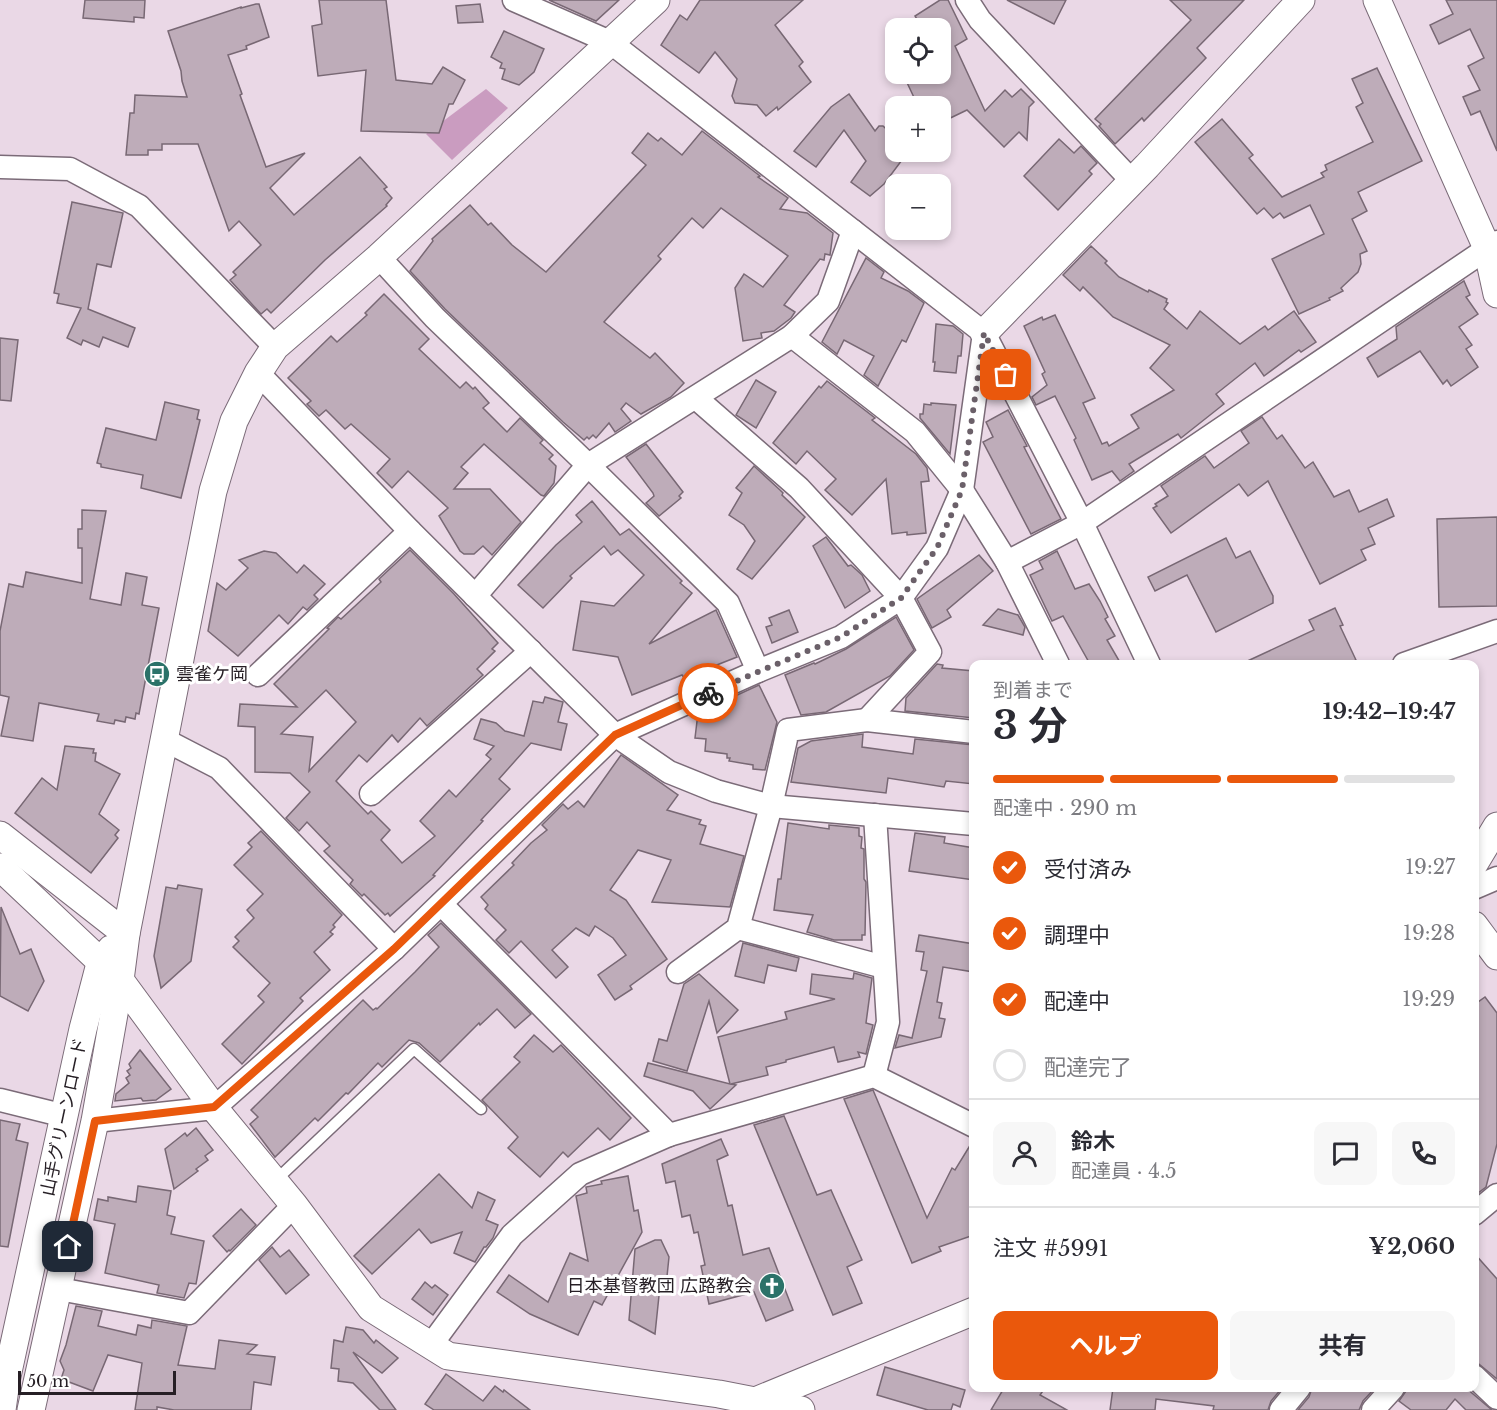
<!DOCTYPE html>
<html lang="ja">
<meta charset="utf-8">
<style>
:root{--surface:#fff;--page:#f7f7f7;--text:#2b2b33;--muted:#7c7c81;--line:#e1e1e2;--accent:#ea580c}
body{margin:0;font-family:"Libre Baskerville","Noto Sans JP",serif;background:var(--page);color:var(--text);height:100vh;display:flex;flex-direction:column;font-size:22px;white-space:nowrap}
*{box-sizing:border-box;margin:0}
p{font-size:20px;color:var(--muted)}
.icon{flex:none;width:33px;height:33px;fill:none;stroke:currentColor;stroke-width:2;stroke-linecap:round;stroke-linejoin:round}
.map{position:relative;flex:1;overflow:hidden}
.side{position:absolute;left:969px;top:660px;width:510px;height:732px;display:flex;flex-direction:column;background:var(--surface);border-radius:12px;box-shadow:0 3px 9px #0003}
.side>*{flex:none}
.fabs{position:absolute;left:885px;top:18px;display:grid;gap:12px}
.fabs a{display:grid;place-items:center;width:66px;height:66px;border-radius:12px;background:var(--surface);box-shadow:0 3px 9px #0003;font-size:30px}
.scale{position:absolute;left:18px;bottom:15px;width:158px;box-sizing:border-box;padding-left:6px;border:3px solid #261f25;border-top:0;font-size:16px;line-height:21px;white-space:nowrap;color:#261f25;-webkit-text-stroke:4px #fff;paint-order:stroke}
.pin{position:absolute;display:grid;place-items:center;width:51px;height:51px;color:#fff;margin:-26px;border-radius:12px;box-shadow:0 3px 9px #0006}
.courier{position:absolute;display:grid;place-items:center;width:60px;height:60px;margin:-30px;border:4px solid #ea580c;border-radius:50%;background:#fff;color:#222;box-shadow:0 2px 8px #0007}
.headline em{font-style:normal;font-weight:700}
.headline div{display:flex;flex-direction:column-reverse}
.headline{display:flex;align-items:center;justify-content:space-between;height:102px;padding:0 24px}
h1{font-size:39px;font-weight:700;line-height:45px}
.bar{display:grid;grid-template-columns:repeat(4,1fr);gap:9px 6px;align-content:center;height:72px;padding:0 24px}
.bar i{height:8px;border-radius:4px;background:var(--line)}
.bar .current{background:var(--accent)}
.bar p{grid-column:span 4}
.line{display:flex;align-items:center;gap:15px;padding:0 24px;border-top:2px solid var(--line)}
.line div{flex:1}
.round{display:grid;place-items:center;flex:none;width:63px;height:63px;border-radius:12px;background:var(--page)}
ol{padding:0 24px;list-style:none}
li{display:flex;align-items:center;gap:18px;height:66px}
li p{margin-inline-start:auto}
li .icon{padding:6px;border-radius:50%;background:var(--accent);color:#fff;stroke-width:4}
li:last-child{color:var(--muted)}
li i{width:33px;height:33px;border:3px solid var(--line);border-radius:50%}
.primary-button{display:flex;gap:12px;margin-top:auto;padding:12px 24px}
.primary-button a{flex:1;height:69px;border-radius:12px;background:var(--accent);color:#fff;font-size:24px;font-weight:700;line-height:69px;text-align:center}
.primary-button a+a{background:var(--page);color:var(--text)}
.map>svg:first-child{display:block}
</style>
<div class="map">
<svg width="1497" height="1410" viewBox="0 0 1497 1410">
<rect width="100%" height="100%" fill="#ead8e6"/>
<path fill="#ca9cc0" d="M486 89 508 108 452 160 426 134Z"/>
<g fill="#beacb9" stroke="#786874" stroke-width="1.5" fill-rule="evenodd">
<path d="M85 0H145L144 18 134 17V22L83 18Z"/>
<path d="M319 0H386L396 80 432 84 443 67 465 80 453 104H449L439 133 361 131 366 70 318 76 312 26 322 24Z"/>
<path d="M549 0H619L596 21Z"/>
<path d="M700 0H803L775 25 803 62 799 66 811 82 778 110 777 107 766 116 757 105 735 103 732 96 737 79 715 52 699 73 661 45 680 15 687 20Z"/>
<path d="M940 0H948L967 39 955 46 985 111 1005 90 1012 97 1021 89 1034 102 1029 107 1027 140 1019 132 1004 147 967 110 940 123V106H918L903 74H940V28H922L915 16Z"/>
<path d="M1007 0H1066L1054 24Z"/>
<path d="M1170 0H1244L1197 48 1206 58 1144 121 1142 118 1115 144 1099 126 1101 124 1095 119 1191 20Z"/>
<path d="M1446 0H1497V151L1480 111 1471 115 1463 97 1480 90 1468 66 1484 58 1470 29 1439 44 1430 25 1453 14Z"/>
<path d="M256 4H259L269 37 246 46 247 49 228 55 242 94 240 95 266 167 305 153 270 188 294 215 360 157 387 187 384 189 392 198 386 205 387 206 325 260 271 313 267 309 261 314 230 280 236 275 233 272 261 245 239 221 229 231 198 144H162V150H148V155H126L130 113H134L135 95 187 97 182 81 181 71 168 31 241 7V8Z"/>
<path d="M480 4 483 22 458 23 456 6Z"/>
<path d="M504 31 544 49 534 72 519 85 502 79 505 69 500 68 502 63 491 57Z"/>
<path d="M1377 68 1422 161 1358 192 1367 211 1352 219 1367 251 1360 254 1361 264 1358 272 1341 288 1343 291 1329 298 1330 300 1299 314 1272 259 1324 234 1310 205 1284 218 1280 213 1273 218 1264 208 1257 214 1195 142 1222 119 1253 155 1249 158 1282 197 1324 177 1321 173 1327 170 1325 165 1373 142 1356 107 1363 103 1352 79Z"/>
<path d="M849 94 875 131 879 126H883L896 138V152H908L884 184 870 196 851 182 866 161 844 130 816 167 794 151 831 107Z"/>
<path d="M702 131 760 176 758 177 788 198 780 209 807 213 833 233 830 255 825 254 824 260 820 259 784 305 795 312 791 318 774 331 761 333 762 338 743 341 735 288 744 274 763 287 788 256 721 208 703 228 692 218 658 256 661 259 604 322 650 358 655 353 684 383 671 397 641 414 626 403 621 409 631 421 615 432 609 423 596 438 593 435 589 439 587 437 584 440 563 422 445 309 410 271 433 241 432 239 470 205 488 225 491 223 512 245 546 272 646 165 632 153 648 133 658 141 661 138 682 155Z"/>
<path d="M1059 139 1074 153 1081 146 1097 163 1089 171 1092 174 1058 210 1024 176Z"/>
<path d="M72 202 123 213 111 267 97 264 88 309 135 328 128 347 103 337 99 347 83 340 81 345 67 338 81 308 57 303 59 294 54 293Z"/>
<path d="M1091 246 1107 261 1105 263 1119 277 1148 292 1149 290 1167 299 1166 302 1168 303 1164 309 1187 329 1200 311 1240 344 1265 326 1268 330 1294 311 1316 342 1301 352 1299 350 1264 376 1255 363 1216 394 1224 404 1181 438 1178 434 1129 464 1134 471 1120 481 1112 471 1092 480 1074 440 1076 438 1055 396 1036 405 1032 397 1047 385 1042 374 1045 372 1024 326 1042 317 1043 320 1055 315 1095 398 1083 403 1102 444 1107 442 1109 446 1139 428 1131 415 1174 390 1150 368 1170 345 1113 317 1083 287 1080 291 1063 275Z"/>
<path d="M866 258 884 272 881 278 908 291 924 303 906 342 902 340 878 386 864 375 874 356 844 340 837 354 822 342Z"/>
<path d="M1464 281 1470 295 1466 297 1478 314 1459 327 1472 345 1466 349 1478 367 1451 386 1447 380 1443 384 1420 351 1378 377 1367 358 1397 339 1396 327Z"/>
<path d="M384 294 429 339 419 349 460 388 466 382 473 389 475 387 489 403 483 408 507 432 520 418 543 440 540 443 553 455 549 459 556 466 554 483 544 496 541 495 484 444 461 467 468 473 454 489H490L521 522 492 555 483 546 474 554H464L460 551 439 516 448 508 408 471 392 488 377 473 390 459 351 424 345 429 326 410 319 416 307 404 311 401 288 378 331 336 337 342 367 315 365 313Z"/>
<path d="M936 324 953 326 963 334 961 356H958L956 373 934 371 935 362H933Z"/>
<path d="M0 338 18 340 11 401 0 400Z"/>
<path d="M756 380 776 392 756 428 736 415Z"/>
<path d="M827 381 875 418 872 420 916 454 927 468 929 481 921 482 926 533 907 535V532L892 534 886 479 852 515 825 490 836 479 807 451 796 464 773 443 819 386 821 388Z"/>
<path d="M165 402 199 410 197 419 200 420 181 498 141 488 143 475 101 467V464L97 463 106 428 156 440Z"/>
<path d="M931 403 956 405 950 454 920 418V414H923L924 404 931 405Z"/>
<path d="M1008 410 1027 446 1024 447 1061 519 1031 534 983 442 993 437 986 422Z"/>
<path d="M1262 417 1277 439 1282 435 1305 468 1313 462 1334 497 1349 490 1359 512 1387 499 1394 516 1368 528 1375 544 1361 550 1366 560 1320 584 1268 481 1248 496 1239 484 1171 533 1153 508 1157 506 1155 504 1168 496 1161 486 1205 456 1214 468 1249 443 1241 431Z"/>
<path d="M646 444 683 492 679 496 681 498 659 516 646 503 654 496 653 493 626 457Z"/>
<path d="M754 466 780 490 783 493 782 495 805 517 752 579 737 569 755 541 744 525 729 515 742 493 736 488Z"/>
<path d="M592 501 620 535 629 529 682 581 680 583 692 593 649 644 716 610 737 657 699 672 686 680 682 675 632 695 618 657 573 650 581 601 614 606 644 575 618 550 611 555 604 546 570 576 572 578 543 608 518 585 556 545 582 522 576 515Z"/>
<path d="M82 510 106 511 90 599 121 605 126 573 147 577 142 605 159 608 139 714 136 713 135 719 126 717 125 722 115 720 114 724 97 721 99 714 39 703 33 741 1 736 9 697 0 695V631L9 584 23 587 26 572 82 583V548H78V529H82Z"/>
<path d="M1497 517V606L1439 607 1437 519Z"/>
<path d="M826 537 848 566 851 565 862 575 870 591 845 608 813 546Z"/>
<path d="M1226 538 1236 558 1250 551 1273 596V603L1216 632 1187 575 1155 591 1148 577Z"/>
<path d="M410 550 454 594 498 643 492 649 495 651 477 669 483 675 427 726 420 718 398 742 392 735 367 762 359 755 336 781 368 814 371 811 390 830 381 840 402 863 435 836 420 821 449 790 456 797 491 759 486 755 494 746 474 739 481 719 496 723 505 731 524 736 533 701 543 703 545 697 563 702 558 722 567 724 561 750 531 743 499 779 510 789 481 820 483 821 433 875 435 876 390 916 388 913 385 915 364 894 362 896 350 884 353 880 324 851 330 846 307 822 299 831 286 818 310 792 290 773 255 772V727L238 726 240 704 297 707 274 684 329 629 327 628 338 617 341 619 381 582 379 579ZM326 690 356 722 309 771 313 737 281 734Z"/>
<path d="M264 551 276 553 297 573 304 565 325 584 314 595 318 599 307 610 303 607 288 624 279 615 238 656 208 631 217 583 226 590 248 568 239 560Z"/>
<path d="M1057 551 1075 589 1089 584 1100 601 1108 617 1105 619 1115 636 1107 640 1121 664H1090L1063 616 1052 621 1030 575 1043 569 1039 561Z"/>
<path d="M979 555 993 571 947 610 951 617 932 628 917 599Z"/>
<path d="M1335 608 1343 625 1340 626 1356 660 1345 664H1241L1314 630 1309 620Z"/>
<path d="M998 609 1018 615 1025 627 1023 635 983 625Z"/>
<path d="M789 610 798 632 772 643 766 627 772 625 769 618Z"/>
<path d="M896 617 914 650 890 676 826 712 801 715 785 675 814 663 815 664 846 649Z"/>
<path d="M937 664 943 665 942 668 974 671V718L905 711 906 698Z"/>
<path d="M759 685 777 722 765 770 753 769V765L729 761 730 758H727V754L705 751 706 739 695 738 698 713Z"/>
<path d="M863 734 862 747 913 754 915 739 974 745V784L946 781 944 787 888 778 886 793 791 782 798 748 811 741Z"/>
<path d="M65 746 94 749 93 753H96L95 761 120 774 99 814 119 830 115 835 118 838 91 873 15 813 42 778 57 790Z"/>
<path d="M621 755 678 795 667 810 701 820 699 824 706 826 700 844 744 856 730 907 652 902 671 860 638 850 610 890 626 900 667 959 630 986 632 989 615 1000 598 975 626 955 613 938 595 926 589 936 576 928 552 950 568 967 556 978 521 941 509 953 496 940 506 930 485 909 488 905 481 897 514 865 512 863 531 843 547 830 542 825 563 804 568 809 578 801 584 807Z"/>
<path d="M788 823 829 829V825L859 828V836L862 837 861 848 864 849V879L866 882 865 935H862V940H834L807 932 813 915 774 910 778 879H781Z"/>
<path d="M261 831 342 915 333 925 335 927 330 932 333 934 314 952 330 970 300 998 303 1001 242 1064 222 1044 264 1002 258 996 270 983 233 947 239 941 235 937 254 918 247 910 263 894 234 865 252 847 248 843Z"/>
<path d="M915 833 945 837 944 843 974 848V880L909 871Z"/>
<path d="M178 885 202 889 191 961 161 988 154 956 166 887 177 889Z"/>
<path d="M1 907 20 954 31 949 44 981 28 1011 0 996Z"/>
<path d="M441 923 531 1014 515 1028 497 1009 480 1025 479 1023 440 1062 419 1043 409 1040 382 1067 378 1063 348 1094 346 1093 318 1121 315 1118 275 1157 250 1124 258 1117 251 1110 363 1000 373 1010 376 1008 377 1009 415 972 439 947 428 935Z"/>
<path d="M919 935 974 944V972L943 967 937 1002 942 1003 939 1018 945 1019 941 1037 895 1048 899 1035 912 1038 927 971 921 970 924 952 916 951Z"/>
<path d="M743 943 799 958 796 971 768 965 764 983 735 976Z"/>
<path d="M854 973 872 978 866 1023 873 1025 866 1054 858 1052 860 1057 838 1062 834 1047 786 1060V1062L766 1067 768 1075 731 1084 736 1085 710 1109 693 1091 644 1076 648 1063 730 1084 718 1037 787 1019 785 1012 835 999 810 994 812 974 853 979Z"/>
<path d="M699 974 738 1010 717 1033 709 1001 687 1071 653 1061 659 1039 667 1041 684 984Z"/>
<path d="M1485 997 1497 1013V1144L1486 1187 1474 1196V1005Z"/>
<path d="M534 1035 553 1052 561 1045 631 1118 610 1140 598 1128 568 1157 563 1152 540 1177 508 1148 518 1137 482 1100 520 1062 514 1057Z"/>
<path d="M140 1050 171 1089 156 1100 143 1101 141 1098 115 1101 116 1094 129 1083 126 1078 130 1075 127 1071 131 1068 129 1064Z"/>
<path d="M873 1090 927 1218 952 1168 955 1170 974 1139V1235L939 1247 941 1251 912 1263 844 1099Z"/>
<path d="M784 1116 817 1195 831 1190 862 1260 847 1267 862 1303 833 1315 754 1125Z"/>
<path d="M0 1120 20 1124 16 1140 28 1143 8 1247 0 1246Z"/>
<path d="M196 1128 213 1150 205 1156 208 1160 196 1169 198 1171 174 1189 165 1149 185 1133 187 1136Z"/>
<path d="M721 1139 728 1155 717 1160 728 1206 732 1205 743 1255 769 1248 793 1310 766 1321 754 1292 709 1304 701 1266 705 1265 698 1232 694 1233 690 1215 682 1217 675 1181 666 1183 662 1164Z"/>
<path d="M439 1174 472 1208 478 1192 495 1200 486 1220 498 1225 493 1238 486 1247H484L475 1262 454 1253 462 1232 431 1243 419 1229 372 1274 354 1256Z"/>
<path d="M628 1176 634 1211 638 1210 642 1232 602 1305 594 1301 578 1335 530 1314 497 1292 509 1275 548 1302 570 1253 588 1261 576 1196 587 1193 586 1187 602 1184 601 1181Z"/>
<path d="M138 1186 171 1191 167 1215 175 1217 171 1234 204 1241 196 1284 189 1283 184 1298 157 1293 159 1285 105 1273 115 1224 94 1220 98 1199 108 1201V1197L136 1202Z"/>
<path d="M241 1209 256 1225 230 1251 229 1250 227 1252 213 1236Z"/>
<path d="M655 1240H661L669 1257 666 1286H660L655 1334 629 1320 635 1249Z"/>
<path d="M272 1247 280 1257 289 1250 309 1275 286 1294 259 1260Z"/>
<path d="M1474 1253 1497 1279V1379L1474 1360Z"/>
<path d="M425 1282 432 1288 435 1285 448 1295 433 1315 412 1299Z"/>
<path d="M76 1306 102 1311 98 1326 136 1335 138 1325 151 1328 152 1320 187 1326 178 1365 215 1369 219 1340 257 1345 247 1354 275 1357 271 1385 254 1382 251 1410H174L157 1407V1410H135L142 1363 108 1355 93 1391 61 1379 64 1370 60 1361 66 1345Z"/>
<path d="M346 1327 363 1330 374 1343 376 1340 398 1358 382 1373 353 1352 396 1410H380L353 1383 338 1381 339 1369 331 1368 334 1340 343 1342Z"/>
<path d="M885 1367 965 1390 960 1407 953 1404 951 1410H928L877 1395Z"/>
<path d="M446 1374 483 1401 495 1386 503 1392 504 1390 530 1410H434L425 1404Z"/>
<path d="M1004 1388H1045L1040 1395 1067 1410H991Z"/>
<path d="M1113 1388H1282L1271 1401 1268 1410H1213L1214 1406 1156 1399 1155 1410H1110Z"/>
<path d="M1312 1388H1375L1363 1401 1359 1410H1298L1309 1397Z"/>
<path d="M1406 1388H1466L1492 1410H1466L1455 1399 1446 1410H1411L1399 1401 1406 1391Z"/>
</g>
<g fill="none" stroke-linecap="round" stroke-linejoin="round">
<g stroke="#7b6b78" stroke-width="13">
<path id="service" d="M275 1181 414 1049 481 1109"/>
</g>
<g stroke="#7b6b78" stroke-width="25">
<g id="minor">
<path d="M514 0 610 42 984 333 1082 523 1149 664"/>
<path d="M967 0 980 20 1132 181"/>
<path d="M0 167 70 169 139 206 275 347"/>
<path d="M379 257 435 318 588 465 728 603 758 671"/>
<path d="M792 336 915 432 962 490 1007 562 1058 664"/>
<path d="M258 373 410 531 615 735 669 772 716 791 771 806 974 824"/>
<path d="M696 398 799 488 901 598 930 652 867 720"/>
<path d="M1007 562 1082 523 1497 242"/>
<path d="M475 596 588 465 792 336 828 301 853 231"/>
<path d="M1404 664 1497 631"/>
<path d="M258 675 410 531"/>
<path d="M163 739 219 768 394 949"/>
<path d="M371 794 531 651"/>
<path d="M1474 888 1497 878"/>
<path d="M441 904 669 1135"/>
<path d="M738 928 884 967"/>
<path d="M678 972 738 928 771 806 788 730 867 720 974 732"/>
<path d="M874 1076 888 1022 875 815"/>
<path d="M0 1100 65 1116"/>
<path d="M95 1121 214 1108 394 949 615 735 758 671 841 637 901 598 937 548 962 490 984 333"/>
<path d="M1474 1214 1497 1195"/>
<path d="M59 1289 189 1313 294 1205"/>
<path d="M431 1345 512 1235 580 1174 669 1135 874 1076 974 1126"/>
<path d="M1474 1376 1497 1398"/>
<path d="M1281 1410 1299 1388"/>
<path d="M1373 1410 1393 1388"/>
</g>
</g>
<g stroke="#7b6b78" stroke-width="29">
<g id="tertiary">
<path d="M1377 0 1487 248 1497 294"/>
<path d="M984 333 1147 166 1301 0"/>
<path d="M0 835 126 934"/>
<path d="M1474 864 1497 826"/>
<path d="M0 867 120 980 214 1108 294 1205 371 1308 448 1356 719 1394 801 1410"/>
<path d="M1474 925 1497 956"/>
<path d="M753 1402 974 1311"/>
<path d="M2 1410 6 1381 83 1029 101 960 111 949"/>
<path d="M31 1410 95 1121 120 980 126 934 213 491 234 421 258 373 275 347 379 257 656 0"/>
</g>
</g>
<use href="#service" stroke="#fff" stroke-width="10"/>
<use href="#minor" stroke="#fff" stroke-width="22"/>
<use href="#tertiary" stroke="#fff" stroke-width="27"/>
</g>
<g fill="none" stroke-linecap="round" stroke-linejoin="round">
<path stroke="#6b6069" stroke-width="6" stroke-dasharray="0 10.8" d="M708 693 841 637 901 598 937 548 962 490 984 333 1006 375"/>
<path stroke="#ea580c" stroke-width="8" d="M68 1247 95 1121 214 1107 394 949 615 735 708 693"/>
</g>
<defs>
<g id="bus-disc" transform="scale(1.35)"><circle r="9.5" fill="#2b7269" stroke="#fff"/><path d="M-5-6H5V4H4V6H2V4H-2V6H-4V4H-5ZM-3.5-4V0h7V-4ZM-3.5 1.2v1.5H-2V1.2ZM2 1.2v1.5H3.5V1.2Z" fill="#fff"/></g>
<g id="church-disc" transform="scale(1.35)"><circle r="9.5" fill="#2b7269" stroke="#fff"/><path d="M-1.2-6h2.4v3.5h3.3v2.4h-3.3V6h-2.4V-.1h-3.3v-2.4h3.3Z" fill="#fff"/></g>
</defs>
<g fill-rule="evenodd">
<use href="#bus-disc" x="157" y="674"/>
<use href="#church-disc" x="772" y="1286"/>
</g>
<g text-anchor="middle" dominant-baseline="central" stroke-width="6" stroke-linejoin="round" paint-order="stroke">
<g font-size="18" fill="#261f25" stroke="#fff" text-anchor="start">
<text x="176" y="674">雲雀ケ岡</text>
<text x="752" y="1286" text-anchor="end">日本基督教団 広路教会</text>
</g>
<g font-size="18" fill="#261f25" stroke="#fff">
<text transform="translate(64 1117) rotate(-78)">山手グリーンロード</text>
</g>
</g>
</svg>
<div class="fabs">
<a><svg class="icon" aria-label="locate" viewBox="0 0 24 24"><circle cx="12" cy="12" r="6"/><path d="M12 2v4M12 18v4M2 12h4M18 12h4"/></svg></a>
<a>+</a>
<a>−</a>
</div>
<div class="scale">50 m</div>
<div class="pin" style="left:1006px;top:375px;background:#ea580c"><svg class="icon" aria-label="bag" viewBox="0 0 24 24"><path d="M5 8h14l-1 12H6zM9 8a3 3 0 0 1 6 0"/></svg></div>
<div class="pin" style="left:68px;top:1247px;background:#1f2937"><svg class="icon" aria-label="home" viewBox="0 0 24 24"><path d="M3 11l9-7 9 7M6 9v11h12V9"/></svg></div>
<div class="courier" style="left:708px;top:693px"><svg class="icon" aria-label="bike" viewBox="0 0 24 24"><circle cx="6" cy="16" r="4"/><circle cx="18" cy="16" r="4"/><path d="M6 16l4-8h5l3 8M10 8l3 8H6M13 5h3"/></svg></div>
<section class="side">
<div class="headline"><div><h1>3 分</h1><p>到着まで</p></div><em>19:42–19:47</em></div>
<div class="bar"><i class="current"></i><i class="current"></i><i class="current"></i><i></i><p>配達中 · 290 m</p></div>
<ol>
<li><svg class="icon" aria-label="check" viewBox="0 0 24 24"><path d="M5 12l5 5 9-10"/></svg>受付済み<p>19:27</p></li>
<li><svg class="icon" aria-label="check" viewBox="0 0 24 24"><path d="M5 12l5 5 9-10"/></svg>調理中<p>19:28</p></li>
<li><svg class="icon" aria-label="check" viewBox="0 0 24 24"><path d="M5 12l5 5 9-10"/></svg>配達中<p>19:29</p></li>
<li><i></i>配達完了</li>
</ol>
<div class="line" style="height:108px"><a class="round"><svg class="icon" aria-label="person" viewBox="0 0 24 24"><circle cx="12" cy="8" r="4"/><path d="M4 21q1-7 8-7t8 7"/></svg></a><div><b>鈴木</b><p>配達員 · 4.5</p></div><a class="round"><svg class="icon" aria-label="chat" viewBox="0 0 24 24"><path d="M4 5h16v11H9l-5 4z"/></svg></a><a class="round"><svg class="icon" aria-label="phone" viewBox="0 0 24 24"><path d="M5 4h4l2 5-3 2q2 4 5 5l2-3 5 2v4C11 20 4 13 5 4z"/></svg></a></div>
<div class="line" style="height:78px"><div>注文 #5991</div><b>¥2,060</b></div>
<div class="primary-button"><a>ヘルプ</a><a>共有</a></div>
</section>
</div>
